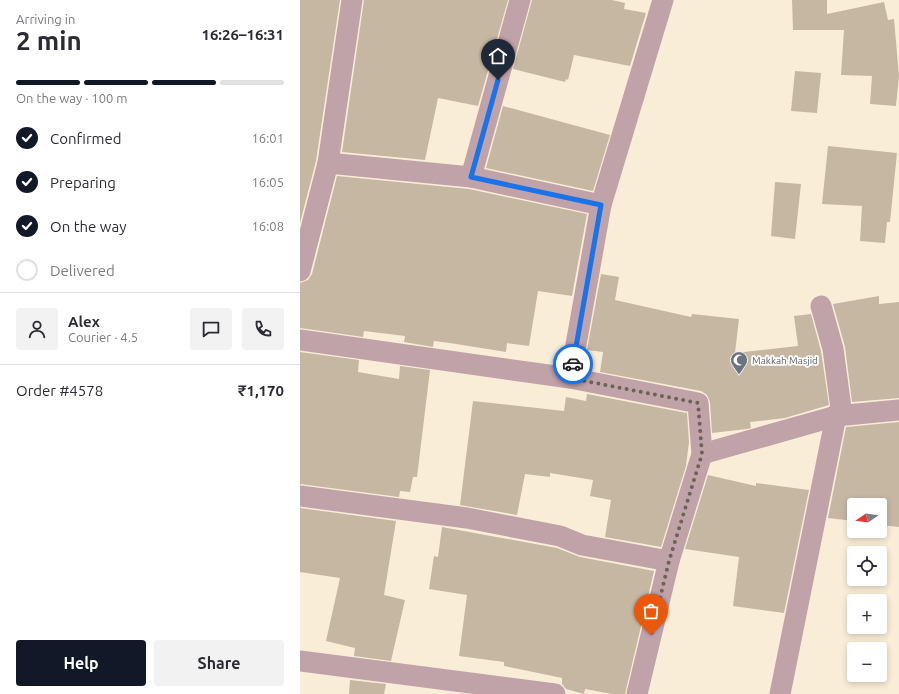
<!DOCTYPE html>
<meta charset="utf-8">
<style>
:root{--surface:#fff;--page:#f2f2f3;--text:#2b2b33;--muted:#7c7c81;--line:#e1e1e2;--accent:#111827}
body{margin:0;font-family:Ubuntu,sans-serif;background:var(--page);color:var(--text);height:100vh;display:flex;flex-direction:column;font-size:15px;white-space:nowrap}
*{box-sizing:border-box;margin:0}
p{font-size:13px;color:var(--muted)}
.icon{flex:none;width:22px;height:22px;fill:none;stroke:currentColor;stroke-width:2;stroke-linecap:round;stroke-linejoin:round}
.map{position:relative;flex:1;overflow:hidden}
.panel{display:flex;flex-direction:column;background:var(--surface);width:300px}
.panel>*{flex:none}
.needle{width:26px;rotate:257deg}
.buttons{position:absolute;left:547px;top:498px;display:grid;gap:8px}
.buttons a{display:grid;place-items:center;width:40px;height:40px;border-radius:4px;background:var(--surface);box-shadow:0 2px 6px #0003;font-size:20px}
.pin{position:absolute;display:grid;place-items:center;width:34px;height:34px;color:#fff;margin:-41px -17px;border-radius:50% 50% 50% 0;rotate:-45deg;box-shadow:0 0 4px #0007}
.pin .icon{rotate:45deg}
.courier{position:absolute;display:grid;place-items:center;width:40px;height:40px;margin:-20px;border:3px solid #1a73e8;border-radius:50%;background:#fff;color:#222;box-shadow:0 1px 5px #0007}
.headline em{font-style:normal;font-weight:600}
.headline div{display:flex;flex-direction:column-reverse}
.headline{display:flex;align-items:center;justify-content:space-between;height:68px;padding:0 16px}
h1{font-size:26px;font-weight:600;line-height:30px}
.bar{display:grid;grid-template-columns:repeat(4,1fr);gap:6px 4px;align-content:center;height:48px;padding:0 16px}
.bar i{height:5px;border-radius:3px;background:var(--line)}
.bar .on{background:var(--accent)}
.bar p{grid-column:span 4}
.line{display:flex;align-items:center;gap:10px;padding:0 16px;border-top:1px solid var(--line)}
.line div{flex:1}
.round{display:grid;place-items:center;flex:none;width:42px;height:42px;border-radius:4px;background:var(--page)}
ol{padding:0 16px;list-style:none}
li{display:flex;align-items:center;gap:12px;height:44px}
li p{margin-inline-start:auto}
li .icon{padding:4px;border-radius:50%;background:var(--accent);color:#fff;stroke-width:4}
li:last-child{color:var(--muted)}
li i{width:22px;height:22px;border:2px solid var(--line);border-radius:50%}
.action{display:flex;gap:8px;margin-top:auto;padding:8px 16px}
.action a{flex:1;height:46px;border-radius:4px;background:var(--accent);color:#fff;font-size:16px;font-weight:600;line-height:46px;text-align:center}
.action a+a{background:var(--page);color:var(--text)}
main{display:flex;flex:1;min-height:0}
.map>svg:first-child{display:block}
</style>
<main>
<section class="panel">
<div class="headline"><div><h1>2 min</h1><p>Arriving in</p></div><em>16:26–16:31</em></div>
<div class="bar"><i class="on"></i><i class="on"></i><i class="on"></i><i></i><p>On the way · 100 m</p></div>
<ol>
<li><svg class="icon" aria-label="check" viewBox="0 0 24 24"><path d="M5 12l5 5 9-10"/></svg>Confirmed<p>16:01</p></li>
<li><svg class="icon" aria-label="check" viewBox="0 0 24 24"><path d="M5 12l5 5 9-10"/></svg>Preparing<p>16:05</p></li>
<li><svg class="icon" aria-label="check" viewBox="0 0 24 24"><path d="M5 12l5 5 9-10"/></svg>On the way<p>16:08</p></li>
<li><i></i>Delivered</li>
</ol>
<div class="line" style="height:72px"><a class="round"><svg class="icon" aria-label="person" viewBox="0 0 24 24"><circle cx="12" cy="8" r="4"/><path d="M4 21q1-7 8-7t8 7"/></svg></a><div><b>Alex</b><p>Courier · 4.5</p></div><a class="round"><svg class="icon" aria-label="chat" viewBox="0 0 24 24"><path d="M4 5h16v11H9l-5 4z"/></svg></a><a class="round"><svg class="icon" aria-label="phone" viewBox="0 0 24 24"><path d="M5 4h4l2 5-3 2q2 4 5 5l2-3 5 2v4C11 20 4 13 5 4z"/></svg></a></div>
<div class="line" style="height:52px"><div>Order #4578</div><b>₹1,170</b></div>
<div class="action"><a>Help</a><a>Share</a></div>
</section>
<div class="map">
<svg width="599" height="694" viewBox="0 0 599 694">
<rect width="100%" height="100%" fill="#faedd7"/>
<g fill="#c6b7a3">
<path d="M0 0H40L16 161 0 223Z"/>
<path d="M64 0H208L178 106 138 98 125 160 42 152Z"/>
<path d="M232 0H312L325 3 324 9 346 13 330 66 274 55 268 80 266 79 265 82 213 69Z"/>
<path d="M492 0H527V14L584 2 588 20 594 19 599 76 596 106 570 104 572 76 541 75 544 30H493Z"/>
<path d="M495 71 521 73 517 113 491 111Z"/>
<path d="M203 106 310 135 293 191 186 168Z"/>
<path d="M528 146 597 153 590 222H587L585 243 560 241 562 206 522 204Z"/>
<path d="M37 176 169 189 287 214 272 296 238 291 229 346 207 343 206 352 150 343 134 341 133 347 104 342 105 336 64 331 63 337 0 328V283L8 280 12 274Z"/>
<path d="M475 182 501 184 495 239 471 236Z"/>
<path d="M301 274 319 277 315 300 391 317 392 314 439 319 435 353 498 346 494 316 511 314 521 351 529 405 485 418 450 422 451 428 447 429 412 433 410 402 407 395 401 391 300 372 303 352 287 350Z"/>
<path d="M579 296V304L599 302V398L552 402 545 347 533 304Z"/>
<path d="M0 352 59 360 58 372 99 379 100 366 130 370 117 477H113L110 492 100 491 99 497 0 484Z"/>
<path d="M287 394 387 413 389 442 386 466 361 547 305 537 311 500 290 496 293 480 250 473V477L225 474 217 515 160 505 173 401 264 411 266 397 286 401Z"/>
<path d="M599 422V527L580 525V505H554V521L528 518 546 427Z"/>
<path d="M408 475 456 486V483L509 490 484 613 433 606 439 557 385 549Z"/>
<path d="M0 508 96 521 84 595 105 600 91 661 54 656 55 648 26 641 40 578 0 572Z"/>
<path d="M142 527 257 548 280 557 354 571 325 694H312L285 689 284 694 266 689 262 684V678L204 666V662L159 656 167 595 129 589 134 556 138 557Z"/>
<path d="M50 680 86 684 84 694H49Z"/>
</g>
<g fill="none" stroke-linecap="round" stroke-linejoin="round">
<g stroke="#c0a2a9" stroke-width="21">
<path d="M28 163 52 0"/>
<path d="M171 177 220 0"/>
<path d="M0 271 28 163 171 177 301 205 363 0"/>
<path d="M0 340 270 378 398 403 402 454 369 561 282 545 260 536 167 518 0 496"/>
<path d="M270 378 301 205"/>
<path d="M402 454 536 416 599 410"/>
<path d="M0 661 255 694"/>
<path d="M337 694 369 561"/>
<path d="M480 694 536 416 541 408 533 349 521 306"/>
</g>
</g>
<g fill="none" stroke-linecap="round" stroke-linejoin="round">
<path stroke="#6a6356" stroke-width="4" stroke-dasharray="0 7.2" d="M273 364 270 378 398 403 402 454 369 561 351 635"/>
<path stroke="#1a73e8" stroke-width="5" d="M198 80 171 177 301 205 273 364"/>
</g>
<defs>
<g id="mosque-pin" transform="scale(0.9)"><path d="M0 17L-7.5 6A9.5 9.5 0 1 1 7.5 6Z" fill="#6b7280" stroke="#fff"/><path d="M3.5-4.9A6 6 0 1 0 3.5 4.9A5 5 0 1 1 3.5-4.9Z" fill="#fff"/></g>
</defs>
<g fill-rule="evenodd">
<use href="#mosque-pin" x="439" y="360"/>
</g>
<g text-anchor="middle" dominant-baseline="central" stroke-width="3.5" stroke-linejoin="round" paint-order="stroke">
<g font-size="10" fill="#5b616d" stroke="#fff" text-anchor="start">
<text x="452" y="360">Makkah Masjid</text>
</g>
</g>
</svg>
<div class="buttons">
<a><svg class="needle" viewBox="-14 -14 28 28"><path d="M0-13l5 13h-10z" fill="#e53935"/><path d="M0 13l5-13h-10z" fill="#7c7c81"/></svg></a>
<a><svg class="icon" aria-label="locate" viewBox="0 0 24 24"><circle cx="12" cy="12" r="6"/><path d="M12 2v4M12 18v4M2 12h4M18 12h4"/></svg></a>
<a>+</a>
<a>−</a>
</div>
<div class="pin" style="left:351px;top:635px;background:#ea580c"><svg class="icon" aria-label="bag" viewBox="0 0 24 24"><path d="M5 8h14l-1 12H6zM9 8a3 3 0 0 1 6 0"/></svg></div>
<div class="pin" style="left:198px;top:80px;background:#1f2937"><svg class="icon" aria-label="home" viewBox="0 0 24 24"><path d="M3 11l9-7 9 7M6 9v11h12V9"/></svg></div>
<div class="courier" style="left:273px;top:364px"><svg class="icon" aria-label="car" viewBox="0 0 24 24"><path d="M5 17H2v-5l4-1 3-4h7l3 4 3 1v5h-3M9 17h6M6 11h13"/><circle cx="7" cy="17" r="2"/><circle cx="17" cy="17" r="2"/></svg></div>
</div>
</main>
